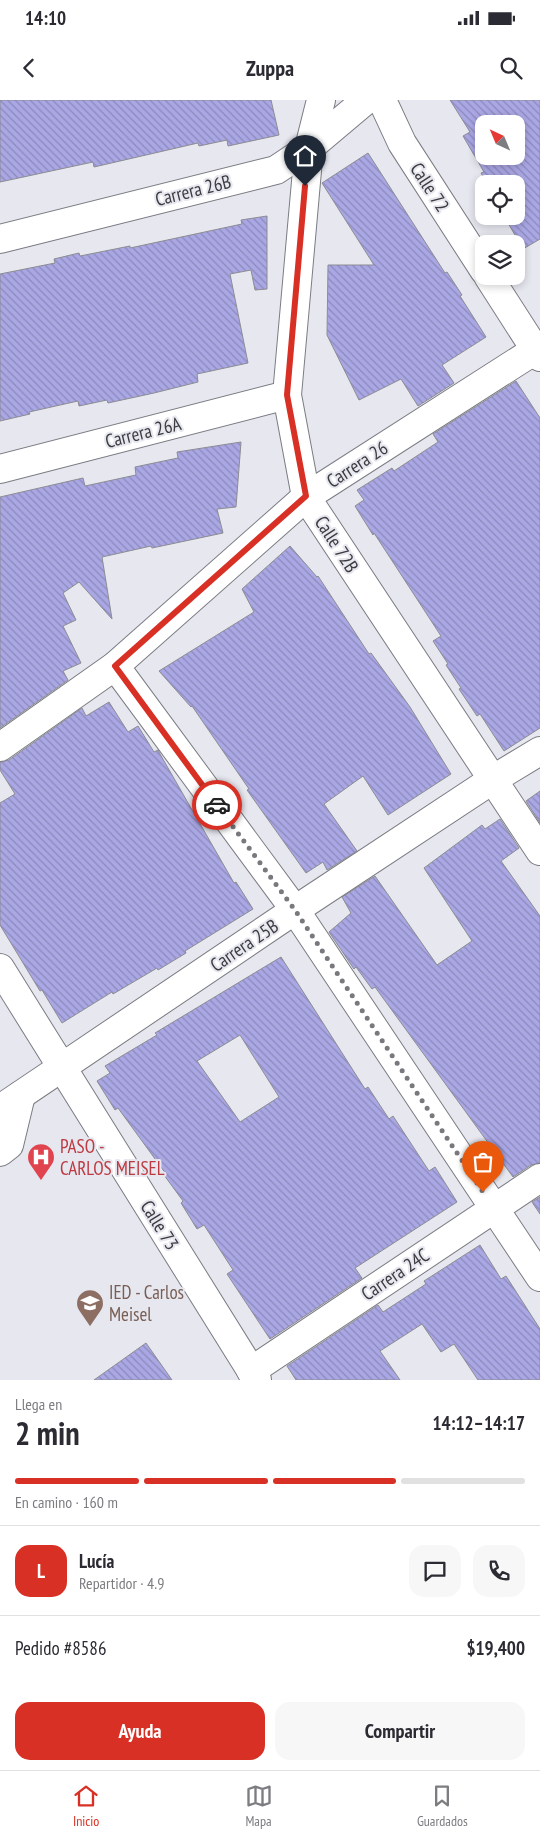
<!DOCTYPE html>
<html lang="es">
<meta charset="utf-8">
<style>
:root{--surface:#fff;--page:#f7f7f7;--text:#2b2b33;--muted:#7c7c81;--line:#e1e1e2;--accent:#d93025}
body{margin:0;font-family:"PT Sans Narrow",sans-serif;background:var(--page);color:var(--text);height:100vh;display:flex;flex-direction:column;font-size:19px;white-space:nowrap}
*{box-sizing:border-box;margin:0}
p{font-size:16px;color:var(--muted)}
.icon{flex:none;width:28px;height:28px;fill:none;stroke:currentColor;stroke-width:2;stroke-linecap:round;stroke-linejoin:round}
.map{position:relative;height:1280px;overflow:hidden}
.sheet{display:flex;flex-direction:column;background:var(--surface);flex:1}
.sheet>*{flex:none}
.needle{width:32px;rotate:316deg}
.fabs{position:absolute;left:475px;top:15px;display:grid;gap:10px}
.fabs a{display:grid;place-items:center;width:50px;height:50px;border-radius:10px;background:var(--surface);box-shadow:0 2px 8px #0003;font-size:25px}
.pin{position:absolute;display:grid;place-items:center;width:42px;height:42px;color:#fff;margin:-51px -21px;border-radius:50% 50% 50% 0;rotate:-45deg;box-shadow:0 0 5px #0007}
.pin .icon{rotate:45deg}
.courier{position:absolute;display:grid;place-items:center;width:50px;height:50px;margin:-25px;border:4px solid #d93025;border-radius:50%;background:#fff;color:#222;box-shadow:0 1px 6px #0007}
.overview em{font-style:normal;font-weight:700}
.overview div{display:flex;flex-direction:column-reverse}
.overview{display:flex;align-items:center;justify-content:space-between;height:85px;padding:0 15px}
h1{font-size:32px;font-weight:700;line-height:38px}
.bar{display:grid;grid-template-columns:repeat(4,1fr);gap:8px 5px;align-content:center;height:60px;padding:0 15px}
.bar i{height:6px;border-radius:4px;background:var(--line)}
.bar .current{background:var(--accent)}
.bar p{grid-column:span 4}
.line{display:flex;align-items:center;gap:12px;padding:0 15px;border-top:1px solid var(--line)}
.line div{flex:1}
.round{display:grid;place-items:center;flex:none;width:52px;height:52px;border-radius:15px;background:var(--page)}
.action{display:flex;gap:10px;margin-top:auto;padding:10px 15px}
.action a{flex:1;height:58px;border-radius:15px;background:var(--accent);color:#fff;font-size:20px;font-weight:700;line-height:58px;text-align:center}
.action a+a{background:var(--page);color:var(--text)}
.status{display:flex;justify-content:space-between;align-items:center;height:35px;padding:0 25px;background:var(--surface);direction:ltr}
.status svg{height:14px;fill:currentColor}
header{display:flex;justify-content:space-between;align-items:center;height:65px;padding:0 15px;background:var(--surface);font-size:22px;font-weight:700}
.tab-bar{display:flex;justify-content:space-around;align-items:center;height:70px;border-top:1px solid var(--line);background:var(--surface);font-size:14px;color:var(--muted)}
.tab-bar a{display:grid;justify-items:center;gap:2px}
.tab-bar .current{color:var(--accent)}
.map>svg:first-child{display:block}
</style>
<div class="status"><b>14:10</b><svg viewBox="0 0 49 12"><path d="M0 12V9h3v3zM5 12V6h3v6zM10 12V3h3v9zM15 12V0h3v12zM26 1h20v11H26zM47 4h2v5h-2z"/></svg></div>
<header><svg class="icon" aria-label="back" viewBox="0 0 24 24"><path d="M15 5l-7 7 7 7"/></svg>Zuppa<svg class="icon" aria-label="search" viewBox="0 0 24 24"><circle cx="10" cy="10" r="6"/><path d="M15 15l6 6"/></svg></header>
<div class="map">
<svg width="540" height="1280" viewBox="0 0 540 1280">
<defs>
<pattern id="building-back-hatch" width="6" height="6" patternUnits="userSpaceOnUse" patternTransform="scale(1.25)"><rect width="6" height="6" fill="#aaa7e5"/><path d="M-1 5l2 2M0 0l6 6M5-1l2 2" fill="none" stroke="#8c89bb"/></pattern>
</defs>
<rect width="100%" height="100%" fill="#e6e7ef"/>
<g fill="url(#building-back-hatch)" stroke="#8c8c93" fill-rule="evenodd">
<path d="M0 0H271L279 35 228 46 227 40 199 46 198 43 94 67 93 62 0 82Z"/>
<path d="M450 0H540V139L523 149 504 116H516V84H487L481 73 484 72 463 36 470 32ZM484 24H516V56H484Z"/>
<path d="M368 53 445 173 447 172 462 195 460 196 486 237 442 265 454 283 418 306 401 279 359 300 327 235 328 165H374L322 83Z"/>
<path d="M267 116V189L255 190 251 170 230 174 248 263 197 274 198 282 154 293 108 303 107 300 79 306 78 301 29 312 30 314 0 321V174L55 163 54 159 79 153 80 156 130 146V148L242 124 241 120Z"/>
<path d="M516 281 540 318V628L504 651 480 614 477 616 459 589 461 588 446 565 448 564 433 541 441 536 374 433 373 435 355 406 364 400 357 390 392 368 394 371 438 342 433 334Z"/>
<path d="M241 342 236 407 217 409 223 433 152 448 151 446 102 457 112 519 79 482 63 493 76 520 63 526 81 563 63 571 68 580 0 628V397L83 378 85 386 136 375 135 367 178 358 177 352Z"/>
<path d="M290 446 317 477 318 476 369 554 371 553 410 607 451 674 388 715 363 676 324 704 357 751 327 770 323 762 306 773 247 690 249 689 192 606 191 607 159 571 254 512 242 489Z"/>
<path d="M109 602 128 632 138 626 154 652 158 650 160 654 234 783 236 782 253 809 185 851 186 853 158 870 157 868 113 894 112 892 62 923 42 890 40 891 0 825V703L15 694 0 670V662L9 660 82 608 86 616Z"/>
<path d="M540 691V723L526 701Z"/>
<path d="M500 719 519 748 501 761 540 816V1063L531 1065 513 1077 375 887 372 889 356 867 354 869 329 832 351 813 342 797 375 776 437 865 472 841 424 768 482 725 485 729Z"/>
<path d="M281 857 365 989 368 987 389 1019 393 1016 429 1071 435 1067 457 1102 355 1168 362 1178 270 1239 227 1174 233 1170 204 1125 197 1129 181 1103 183 1101 164 1075 166 1074 118 1008 115 1010 97 981 110 973 105 966 157 935 155 933ZM240 935 279 997 240 1022 197 961Z"/>
<path d="M540 1097V1114L532 1102Z"/>
<path d="M480 1145 501 1179 506 1176 540 1229V1280H478L454 1244 441 1252 422 1224 380 1251 400 1280H296L287 1266 378 1205 383 1212 426 1184 424 1181Z"/>
<path d="M146 1243 172 1280H94Z"/>
</g>
<g fill="none" stroke-linecap="round" stroke-linejoin="round">
<g stroke="#7b7c83" stroke-width="30">
<g id="minor">
<path d="M321 0 309 48 287 295 306 397 540 751"/>
<path d="M382 0 402 43 484 170"/>
<path d="M0 139 276 70 309 48 366 0"/>
<path d="M488 176 540 257"/>
<path d="M0 369 287 295"/>
<path d="M115 566 295 810 540 1177"/>
<path d="M0 647 115 566 306 397 540 247"/>
<path d="M0 868 257 1280"/>
<path d="M0 1009 295 810 492 680 540 651"/>
<path d="M0 1052 9 1045 21 995"/>
<path d="M251 1271 540 1078"/>
</g>
</g>
<use href="#minor" stroke="#fff" stroke-width="28"/>
</g>
<g fill="none" stroke-linecap="round" stroke-linejoin="round">
<path stroke="#78787d" stroke-width="5" stroke-dasharray="0 9" d="M217 705 295 810 483 1092"/>
<path stroke="#d93025" stroke-width="6" d="M217 705 115 566 306 396 287 295 305 86"/>
</g>
<defs>
<g id="hospital-pin" transform="scale(1.4375)"><path d="M0 17L-7.5 6A9.5 9.5 0 1 1 7.5 6Z" fill="#e0444e" stroke="#e6e7ef"/><path d="M-5-5h3v3.5h4V-5h3V5h-3V1.5h-4V5h-3Z" fill="#fff"/></g>
<g id="school-pin" transform="scale(1.4375)"><path d="M0 17L-7.5 6A9.5 9.5 0 1 1 7.5 6Z" fill="#8d6e63" stroke="#e6e7ef"/><path d="M0-5L7-2L0 1L-7-2ZM-4 1L0 2.5L4 1V4Q0 6-4 4Z" fill="#fff"/></g>
</defs>
<g fill-rule="evenodd">
<use href="#hospital-pin" x="41" y="1057"/>
<use href="#school-pin" x="90" y="1203"/>
</g>
<g text-anchor="middle" dominant-baseline="central" stroke-width="4" stroke-linejoin="round" paint-order="stroke">
<g font-size="19" fill="#3c3c40" stroke="#e6e7ef">
<text transform="translate(430 87) rotate(57)">Calle 72</text>
<text transform="translate(193 90) rotate(-14)">Carrera 26B</text>
<text transform="translate(143 332) rotate(-14)">Carrera 26A</text>
<text transform="translate(357 364) rotate(-33)">Carrera 26</text>
<text transform="translate(337 444) rotate(57)">Calle 72B</text>
<text transform="translate(244 845) rotate(-34)">Carrera 25B</text>
<text transform="translate(160 1125) rotate(58)">Calle 73</text>
<text transform="translate(395 1174) rotate(-34)">Carrera 24C</text>
</g>
<g font-size="19" fill="#be3a42" stroke="#e6e7ef" text-anchor="start">
<text x="60" y="1046">PASO -<tspan x="60" dy="22">CARLOS MEISEL</tspan></text>
</g>
<g font-size="19" fill="#785e54" stroke="#e6e7ef" text-anchor="start">
<text x="109" y="1192">IED - Carlos<tspan x="109" dy="22">Meisel</tspan></text>
</g>
</g>
</svg>
<div class="fabs">
<a><svg class="needle" viewBox="-14 -14 28 28"><path d="M0-13l5 13h-10z" fill="#e53935"/><path d="M0 13l5-13h-10z" fill="#7c7c81"/></svg></a>
<a><svg class="icon" aria-label="locate" viewBox="0 0 24 24"><circle cx="12" cy="12" r="6"/><path d="M12 2v4M12 18v4M2 12h4M18 12h4"/></svg></a>
<a><svg class="icon" aria-label="layers" viewBox="0 0 24 24"><path d="M12 4l9 5-9 5-9-5zM3 14l9 5 9-5"/></svg></a>
</div>
<div class="pin" style="left:483px;top:1092px;background:#ea580c"><svg class="icon" aria-label="bag" viewBox="0 0 24 24"><path d="M5 8h14l-1 12H6zM9 8a3 3 0 0 1 6 0"/></svg></div>
<div class="pin" style="left:305px;top:86px;background:#1f2937"><svg class="icon" aria-label="home" viewBox="0 0 24 24"><path d="M3 11l9-7 9 7M6 9v11h12V9"/></svg></div>
<div class="courier" style="left:217px;top:705px"><svg class="icon" aria-label="car" viewBox="0 0 24 24"><path d="M5 17H2v-5l4-1 3-4h7l3 4 3 1v5h-3M9 17h6M6 11h13"/><circle cx="7" cy="17" r="2"/><circle cx="17" cy="17" r="2"/></svg></div>
</div>
<section class="sheet">
<div class="overview"><div><h1>2 min</h1><p>Llega en</p></div><em>14:12–14:17</em></div>
<div class="bar"><i class="current"></i><i class="current"></i><i class="current"></i><i></i><p>En camino · 160 m</p></div>
<div class="line" style="height:90px"><b class="round" style="background:var(--accent);color:#fff">L</b><div><b>Lucía</b><p>Repartidor · 4.9</p></div><a class="round"><svg class="icon" aria-label="chat" viewBox="0 0 24 24"><path d="M4 5h16v11H9l-5 4z"/></svg></a><a class="round"><svg class="icon" aria-label="phone" viewBox="0 0 24 24"><path d="M5 4h4l2 5-3 2q2 4 5 5l2-3 5 2v4C11 20 4 13 5 4z"/></svg></a></div>
<div class="line" style="height:65px"><div>Pedido #8586</div><b>$19,400</b></div>
<div class="action"><a>Ayuda</a><a>Compartir</a></div>
</section>
<nav class="tab-bar">
<a class="current"><svg class="icon" aria-label="home" viewBox="0 0 24 24"><path d="M3 11l9-7 9 7M6 9v11h12V9"/></svg>Inicio</a>
<a><svg class="icon" aria-label="map" viewBox="0 0 24 24"><path d="M3 6l6-2 6 2 6-2v14l-6 2-6-2-6 2zM9 4v14M15 6v14"/></svg>Mapa</a>
<a><svg class="icon" aria-label="saved" viewBox="0 0 24 24"><path d="M7 4h10v16l-5-4-5 4z"/></svg>Guardados</a>
</nav>
